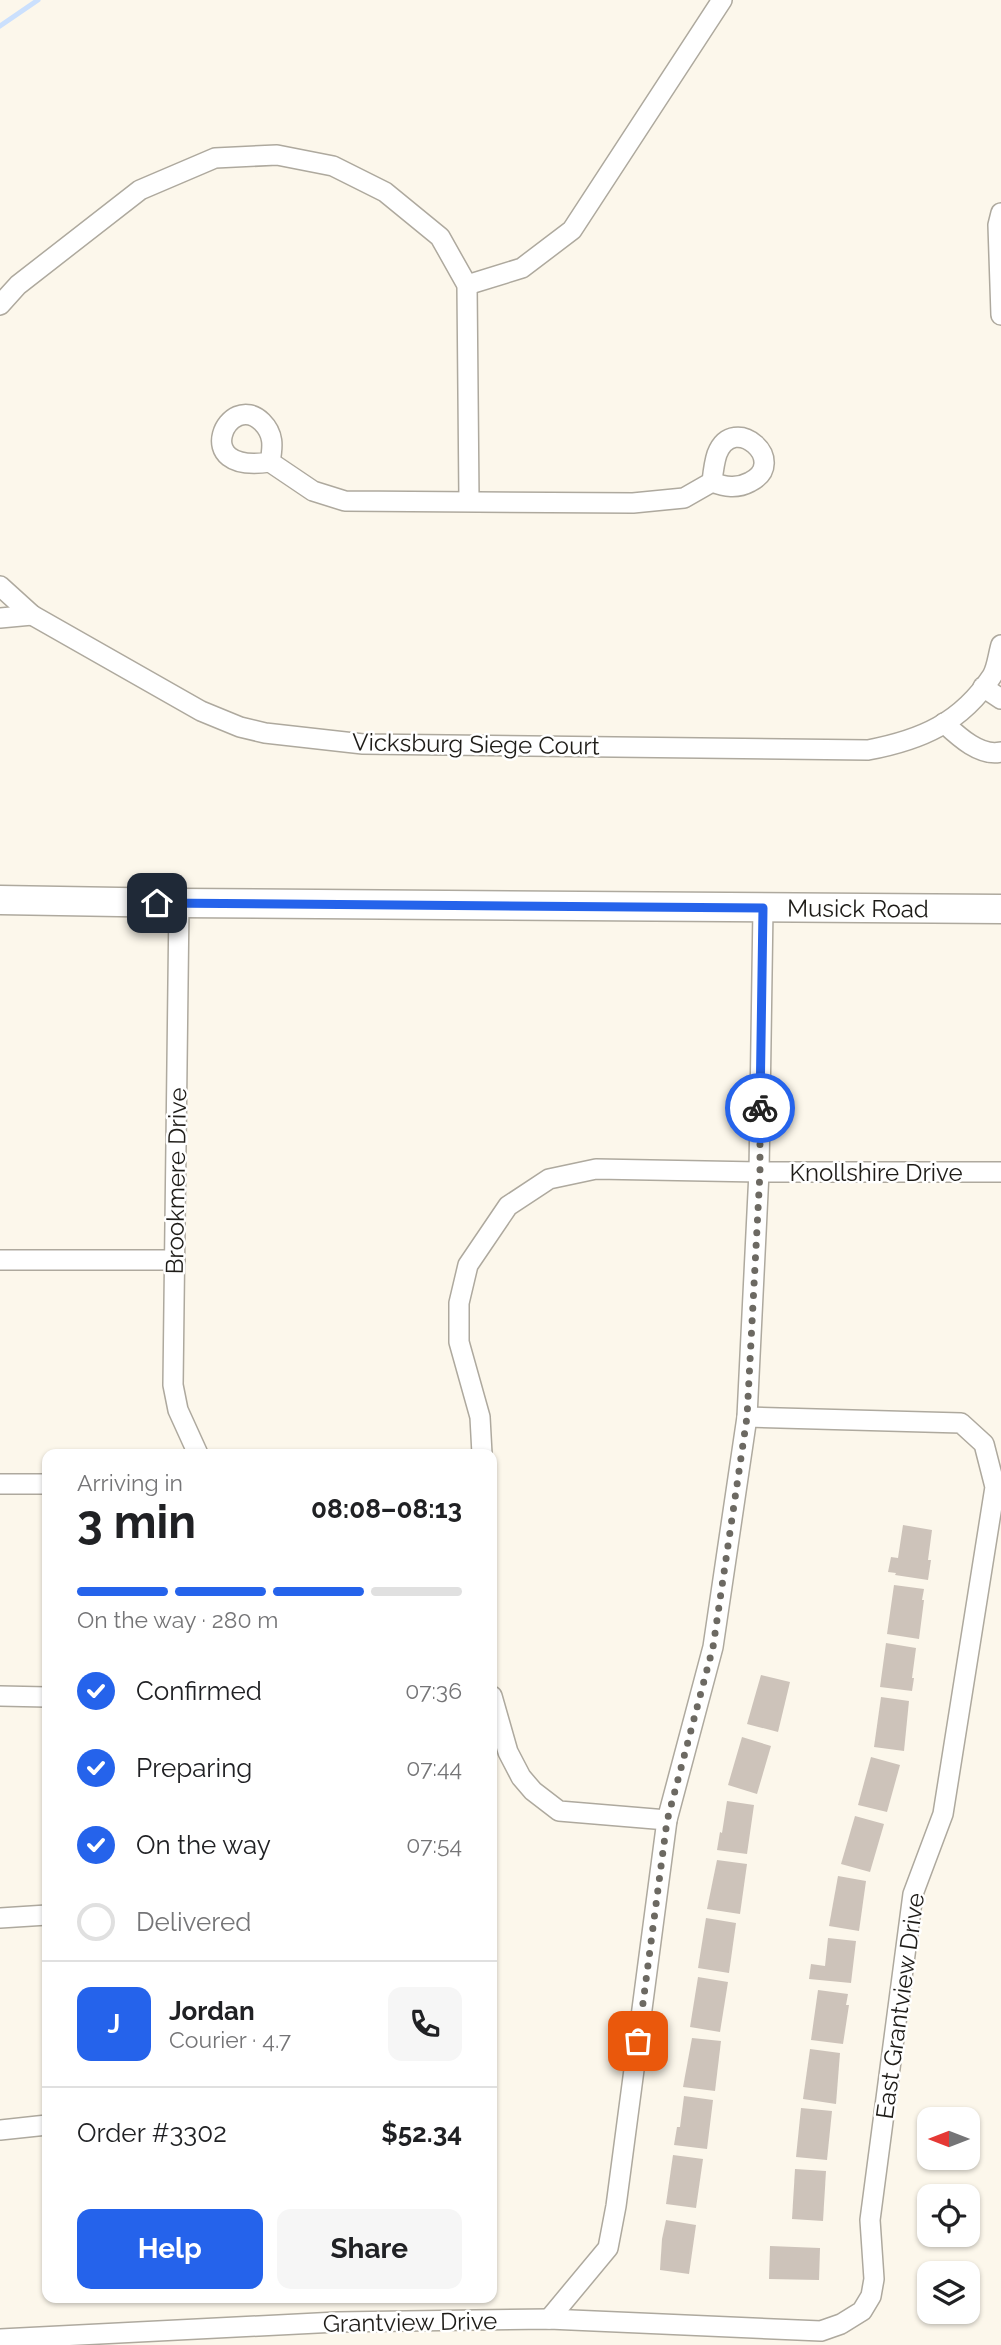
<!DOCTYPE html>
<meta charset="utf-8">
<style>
:root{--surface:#fff;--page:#f6f6f6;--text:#202124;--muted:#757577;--line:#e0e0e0;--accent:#2563eb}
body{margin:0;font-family:Raleway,sans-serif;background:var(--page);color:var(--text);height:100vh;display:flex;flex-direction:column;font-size:26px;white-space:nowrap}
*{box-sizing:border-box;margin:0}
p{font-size:23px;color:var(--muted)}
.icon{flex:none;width:38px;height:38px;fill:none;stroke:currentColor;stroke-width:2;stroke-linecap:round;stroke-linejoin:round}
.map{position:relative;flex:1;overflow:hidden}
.details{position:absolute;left:42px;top:1449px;width:455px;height:854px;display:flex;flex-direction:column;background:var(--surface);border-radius:14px;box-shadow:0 2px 5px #0004}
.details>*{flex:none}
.needle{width:46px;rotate:270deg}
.controls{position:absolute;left:917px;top:2107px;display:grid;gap:14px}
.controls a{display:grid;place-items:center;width:63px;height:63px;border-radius:14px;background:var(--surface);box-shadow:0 2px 5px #0004;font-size:35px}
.pin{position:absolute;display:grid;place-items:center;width:60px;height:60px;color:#fff;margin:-30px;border-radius:14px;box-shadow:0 4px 10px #0006}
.courier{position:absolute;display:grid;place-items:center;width:70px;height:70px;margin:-35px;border:5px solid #2563eb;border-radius:50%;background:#fff;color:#222;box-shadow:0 2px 9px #0007}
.overview em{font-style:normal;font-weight:700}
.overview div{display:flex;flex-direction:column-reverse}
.overview{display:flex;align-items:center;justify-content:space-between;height:119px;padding:0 35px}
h1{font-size:46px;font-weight:700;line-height:52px}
.bar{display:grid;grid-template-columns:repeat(4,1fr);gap:10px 7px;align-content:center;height:84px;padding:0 35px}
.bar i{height:9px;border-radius:5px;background:var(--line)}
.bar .current{background:var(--accent)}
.bar p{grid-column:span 4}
.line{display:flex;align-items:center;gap:18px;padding:0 35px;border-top:2px solid var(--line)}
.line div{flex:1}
.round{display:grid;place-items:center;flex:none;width:74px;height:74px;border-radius:14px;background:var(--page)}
ol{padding:0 35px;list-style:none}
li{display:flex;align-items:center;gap:21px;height:77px}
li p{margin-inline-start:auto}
li .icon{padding:7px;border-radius:50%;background:var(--accent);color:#fff;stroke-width:4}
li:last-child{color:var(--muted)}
li i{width:38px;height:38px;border:4px solid var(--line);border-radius:50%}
.button{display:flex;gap:14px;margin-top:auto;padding:14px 35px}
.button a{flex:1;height:80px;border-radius:14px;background:var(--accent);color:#fff;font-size:28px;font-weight:700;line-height:80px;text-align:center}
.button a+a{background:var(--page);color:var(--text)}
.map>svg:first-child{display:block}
</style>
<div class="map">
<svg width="1001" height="2345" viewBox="0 0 1001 2345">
<rect width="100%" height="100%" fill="#fcf7eb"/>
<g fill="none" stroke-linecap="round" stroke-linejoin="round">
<path stroke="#cbe0fd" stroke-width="5" d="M0 26 38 0"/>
</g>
<g fill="#cdc3ba">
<path d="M903 1525 932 1530 928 1560H931L928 1580 895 1575 896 1573 888 1572 891 1557 898 1558Z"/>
<path d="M894 1585 924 1589 922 1600H924L919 1639 887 1634Z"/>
<path d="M886 1643 916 1648 912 1678H914L912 1691 880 1687Z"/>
<path d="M761 1675 790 1682 778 1732 747 1724Z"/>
<path d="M881 1697 909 1701 904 1751 874 1747Z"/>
<path d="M742 1737 771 1746 757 1794 728 1785Z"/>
<path d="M871 1757 900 1765 887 1812 858 1805Z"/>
<path d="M727 1801 754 1805 747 1854 717 1850 720 1832 722 1833Z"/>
<path d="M855 1816 884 1824 870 1872 841 1864Z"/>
<path d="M717 1860 747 1864 740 1914 707 1909Z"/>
<path d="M838 1876 866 1881 859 1931 829 1926Z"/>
<path d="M706 1918 736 1923 729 1973 698 1968Z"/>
<path d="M828 1938 856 1941 851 1983 809 1979 811 1964 825 1966Z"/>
<path d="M698 1977 728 1982 720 2032 690 2027Z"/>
<path d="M818 1990 848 1994 846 2005H849L843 2044 811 2040Z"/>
<path d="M692 2038 721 2041 715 2091 683 2087Z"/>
<path d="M810 2049 840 2053 836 2104 803 2099Z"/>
<path d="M684 2096 713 2100 707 2149 674 2145 677 2127H680Z"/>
<path d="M801 2108 832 2111 827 2160 796 2157Z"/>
<path d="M673 2155 703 2159 696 2208 666 2204Z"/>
<path d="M795 2169 826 2171 823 2221 792 2219Z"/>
<path d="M666 2220 696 2225 689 2274 660 2270 662 2239Z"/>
<path d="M770 2246 820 2248 819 2280 769 2279Z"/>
</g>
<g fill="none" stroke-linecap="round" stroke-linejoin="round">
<g stroke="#aea99e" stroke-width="22">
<g id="street">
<path d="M1001 213 998 225 1001 315"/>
<path d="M467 285 522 268 572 230 722 0"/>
<path d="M0 305 18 285 140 190 215 158 277 155 333 166 385 192 440 237 467 285 469 500"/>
<path d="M270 462C273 446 274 434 262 422 229 389 187 475 270 462L313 491 345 501 633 503 684 498 712 482C713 473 714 463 717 454 734 411 790 462 750 482 737 489 725 487 712 482"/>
<path d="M0 586 32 615 201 711 240 727 265 733 363 744 868 750C921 740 961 723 992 676 997 668 998 655 1001 645"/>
<path d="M0 618 32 615"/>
<path d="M983 687 1001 699"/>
<path d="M944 723C958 736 980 757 1001 752"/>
<path d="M179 903 173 1385 178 1410 198 1454"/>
<path d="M0 1260H175"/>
<path d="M482 1454 480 1417 459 1342V1303L468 1265 508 1206 549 1179 596 1169 759 1172H1001"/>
<path d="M0 1484H47"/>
<path d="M0 1696 47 1697"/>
<path d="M492 1696 508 1752 521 1777 533 1791 559 1811 667 1820"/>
<path d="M0 1918 47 1915"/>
<path d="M0 2130 47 2125"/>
<path d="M549 2319 608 2248 616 2206 667 1820 713 1647 747 1417 759 1172 763 908"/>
<path d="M0 2339 337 2322 549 2319 821 2331 841 2324 862 2311 871 2296 874 2279 870 2220 913 1894 943 1814 995 1487 984 1444 961 1423 747 1417"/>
</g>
</g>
<g stroke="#aea99e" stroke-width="31">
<g id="secondary">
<path id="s1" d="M0 900 179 903 1001 909"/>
</g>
</g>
<use href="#street" stroke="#fff" stroke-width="19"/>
<use href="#secondary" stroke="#fff" stroke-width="28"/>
</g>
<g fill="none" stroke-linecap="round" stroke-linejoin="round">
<path stroke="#6c6962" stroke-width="7" stroke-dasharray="0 12.6" d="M638 2041 667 1821 713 1647 747 1417 760 1172V1108"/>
<path stroke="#2563eb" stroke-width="9" d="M157 903 763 908 760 1108"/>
</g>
<g text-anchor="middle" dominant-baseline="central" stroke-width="5" stroke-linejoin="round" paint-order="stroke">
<g font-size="24" fill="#1e1c18" stroke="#fff">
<text transform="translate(476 744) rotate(1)">Vicksburg Siege Court</text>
<text stroke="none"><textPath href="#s1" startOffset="858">Musick Road</textPath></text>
<text x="876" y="1172">Knollshire Drive</text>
<text transform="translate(176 1181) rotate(-89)">Brookmere Drive</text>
<text transform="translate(900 2006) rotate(-82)">East Grantview Drive</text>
<text transform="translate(410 2322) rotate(-1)">Grantview Drive</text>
</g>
</g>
</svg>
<div class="controls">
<a><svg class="needle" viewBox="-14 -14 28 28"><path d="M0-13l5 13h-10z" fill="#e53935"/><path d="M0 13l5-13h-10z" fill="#757577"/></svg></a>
<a><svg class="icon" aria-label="locate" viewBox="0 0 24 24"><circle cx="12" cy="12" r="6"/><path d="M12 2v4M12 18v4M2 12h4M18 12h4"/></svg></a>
<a><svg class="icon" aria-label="layers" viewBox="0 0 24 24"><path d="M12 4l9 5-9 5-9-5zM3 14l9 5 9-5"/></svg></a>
</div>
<div class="pin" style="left:638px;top:2041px;background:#ea580c"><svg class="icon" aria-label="bag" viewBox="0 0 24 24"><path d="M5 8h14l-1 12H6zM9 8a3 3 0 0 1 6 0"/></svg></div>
<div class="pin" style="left:157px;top:903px;background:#1f2937"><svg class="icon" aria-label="home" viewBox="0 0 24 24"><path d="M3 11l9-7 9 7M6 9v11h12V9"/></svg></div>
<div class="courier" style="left:760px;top:1108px"><svg class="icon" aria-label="bike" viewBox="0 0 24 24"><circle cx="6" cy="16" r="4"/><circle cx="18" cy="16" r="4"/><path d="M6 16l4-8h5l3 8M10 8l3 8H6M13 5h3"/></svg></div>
<section class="details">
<div class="overview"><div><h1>3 min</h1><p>Arriving in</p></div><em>08:08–08:13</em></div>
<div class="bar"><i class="current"></i><i class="current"></i><i class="current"></i><i></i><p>On the way · 280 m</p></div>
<ol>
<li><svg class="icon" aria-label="check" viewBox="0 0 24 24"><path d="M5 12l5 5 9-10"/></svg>Confirmed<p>07:36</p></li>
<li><svg class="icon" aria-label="check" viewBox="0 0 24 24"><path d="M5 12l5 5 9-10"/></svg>Preparing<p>07:44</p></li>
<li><svg class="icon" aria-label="check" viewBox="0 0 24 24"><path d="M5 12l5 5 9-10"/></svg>On the way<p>07:54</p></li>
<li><i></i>Delivered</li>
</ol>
<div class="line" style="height:126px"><b class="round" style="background:var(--accent);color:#fff">J</b><div><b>Jordan</b><p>Courier · 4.7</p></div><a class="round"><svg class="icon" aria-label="phone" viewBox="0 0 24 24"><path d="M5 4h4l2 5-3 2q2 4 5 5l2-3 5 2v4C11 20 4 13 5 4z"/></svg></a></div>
<div class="line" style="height:91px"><div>Order #3302</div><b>$52.34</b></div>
<div class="button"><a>Help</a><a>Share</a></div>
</section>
</div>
